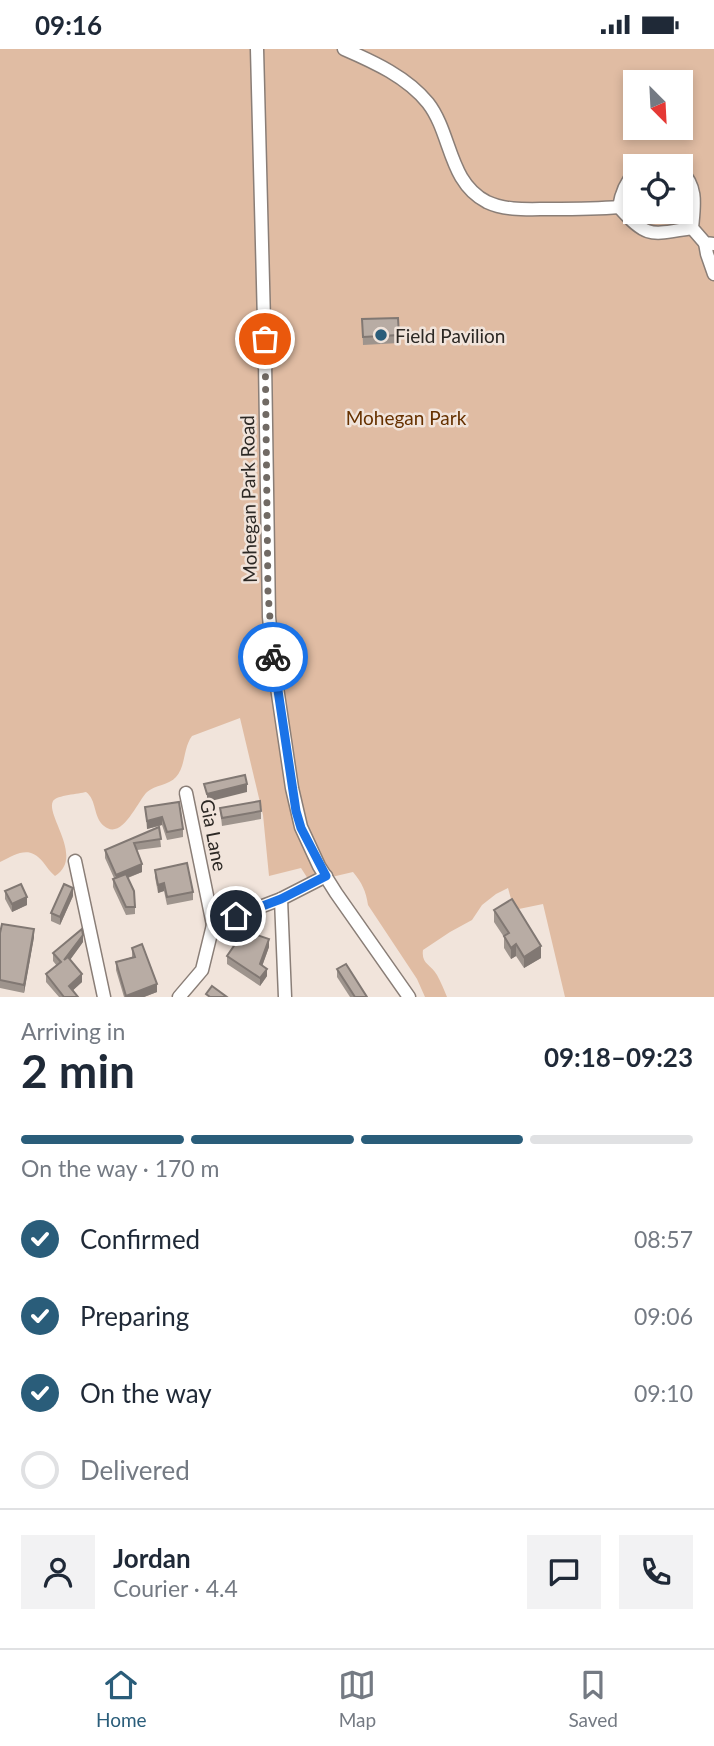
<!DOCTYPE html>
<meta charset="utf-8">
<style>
:root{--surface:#fff;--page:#f2f2f3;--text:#1f2937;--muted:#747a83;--line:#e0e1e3;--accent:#2a5d7a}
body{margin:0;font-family:Lato,sans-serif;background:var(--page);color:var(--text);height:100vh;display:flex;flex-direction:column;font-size:26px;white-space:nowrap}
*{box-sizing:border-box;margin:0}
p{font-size:23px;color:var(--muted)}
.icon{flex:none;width:38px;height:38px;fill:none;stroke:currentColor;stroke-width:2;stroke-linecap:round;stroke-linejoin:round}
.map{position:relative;height:948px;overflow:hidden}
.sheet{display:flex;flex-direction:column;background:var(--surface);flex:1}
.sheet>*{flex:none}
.needle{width:46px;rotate:156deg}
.tools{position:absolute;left:623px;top:21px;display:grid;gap:14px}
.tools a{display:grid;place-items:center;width:70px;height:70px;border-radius:0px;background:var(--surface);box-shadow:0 4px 10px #0003;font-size:35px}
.pin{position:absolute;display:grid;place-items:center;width:60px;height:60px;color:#fff;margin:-30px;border:4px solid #fff;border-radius:50%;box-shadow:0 2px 7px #0007}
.courier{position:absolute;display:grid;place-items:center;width:70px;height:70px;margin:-35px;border:5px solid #1a73e8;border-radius:50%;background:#fff;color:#222;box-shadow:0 2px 9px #0007}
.overview em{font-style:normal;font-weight:700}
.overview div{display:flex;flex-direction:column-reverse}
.overview{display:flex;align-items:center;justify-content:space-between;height:119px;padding:0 21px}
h1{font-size:46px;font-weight:700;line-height:52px}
.bar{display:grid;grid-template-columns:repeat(4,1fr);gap:10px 7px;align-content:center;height:84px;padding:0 21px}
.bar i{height:9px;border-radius:5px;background:var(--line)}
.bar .selected{background:var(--accent)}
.bar p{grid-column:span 4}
.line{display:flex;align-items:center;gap:18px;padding:0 21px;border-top:2px solid var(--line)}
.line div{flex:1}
.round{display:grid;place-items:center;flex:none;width:74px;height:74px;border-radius:0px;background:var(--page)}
ol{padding:0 21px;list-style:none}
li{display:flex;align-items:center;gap:21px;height:77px}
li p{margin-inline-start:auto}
li .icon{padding:7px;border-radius:50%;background:var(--accent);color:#fff;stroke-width:4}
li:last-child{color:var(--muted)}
li i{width:38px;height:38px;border:4px solid var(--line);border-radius:50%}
.status{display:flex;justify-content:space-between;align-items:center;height:49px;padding:0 35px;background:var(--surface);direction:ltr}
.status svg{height:19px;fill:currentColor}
.menu{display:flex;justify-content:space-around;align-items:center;height:98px;border-top:2px solid var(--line);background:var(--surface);font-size:19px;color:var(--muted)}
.menu a{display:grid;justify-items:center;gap:4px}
.menu .selected{color:var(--accent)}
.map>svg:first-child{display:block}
</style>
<div class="status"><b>09:16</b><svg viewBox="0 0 49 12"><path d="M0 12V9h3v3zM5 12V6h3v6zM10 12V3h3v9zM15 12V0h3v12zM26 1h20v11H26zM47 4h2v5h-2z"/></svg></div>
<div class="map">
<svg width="714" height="948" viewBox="0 0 714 948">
<rect width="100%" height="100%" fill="#f1e4db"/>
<path fill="#e0bca3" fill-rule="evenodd" d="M0 0H714V948H565L543 855 514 861 508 839 496 845 482 856 472 871 450 883 423 901C421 915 431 915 437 926 441 933 444 941 447 948H425L417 930 368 856C366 842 362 834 353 823L310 833 301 819 269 827 263 766 240 669 192 687C183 699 186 717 176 728 169 736 155 736 147 743 137 753 122 792 104 777 93 768 97 751 86 743 79 745 57 746 53 752 45 766 85 808 55 827 50 823 47 818 43 813 29 796 17 805 0 813ZM635 33H681V79H635ZM635 117H681V163H635Z"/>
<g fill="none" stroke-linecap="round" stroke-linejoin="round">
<g stroke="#8a7e77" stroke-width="15">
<g id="street">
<path d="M257 0 265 312 269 568 275 625 292 739 301 778 319 817 336 844 409 948"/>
<path d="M344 0C374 13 407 28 428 54 452 85 448 133 487 153 506 162 529 160 550 160 573 160 596 160 619 158"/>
<path d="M644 117 662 114 673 117"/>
<path d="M681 122C698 138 694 157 692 179L705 194 714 195"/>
<path d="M619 158C648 191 652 185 692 179"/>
<path d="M619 158C621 145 626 133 635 123"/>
<path d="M705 194 707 205 714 225"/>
<path d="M186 744 213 876"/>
<path d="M75 812 104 948"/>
<path d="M281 850 285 948"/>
<path d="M179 948 202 921 213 876 281 850 326 827"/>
</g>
</g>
<use href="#street" stroke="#fff" stroke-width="12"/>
</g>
<g fill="#9e948d">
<path d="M398 269 399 294 363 296 362 270Z"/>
<path d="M145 758 183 780V788L167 791 162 776 147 780Z"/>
<path d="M220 759 261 762V770L222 777Z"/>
<path d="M159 778 161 798 137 801 142 823 128 829 135 858V865L126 866 113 838V830L114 829 105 809V801Z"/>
<path d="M155 821 193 843V851L167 856 164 842 158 844 155 828Z"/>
<path d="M5 842 27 856 12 863 5 850Z"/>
<path d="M73 847 60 876 51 872V864Z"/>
<path d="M494 861 541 909 524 919 516 907 511 910 504 899V888L494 873Z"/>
<path d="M0 884 34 888 24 944 0 939Z"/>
<path d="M252 885 269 898 262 917 267 927 260 937 227 915V907L234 897 231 896V888Z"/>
<path d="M83 893 70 911 82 933 73 941 78 948H59L46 933V925L57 917 53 912V904Z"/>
<path d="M132 899 157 943 144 948H124L116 921V913L132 908Z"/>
<path d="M337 920 367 948H350L337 928Z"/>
</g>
<g fill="#817873">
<path d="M247 735V743L207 753V745Z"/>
<path d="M162 768V776L147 780V772Z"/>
<path d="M142 815V823L116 833V826Z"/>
<path d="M164 834V842L158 844V836Z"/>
<path d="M73 839V847L60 876V868Z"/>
<path d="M27 848V856L12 863V855Z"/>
<path d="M34 880V888L24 944V936Z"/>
<path d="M83 886V893L64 919V911Z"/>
<path d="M269 890V898L260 923V915Z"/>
<path d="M516 895V907L511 910V899Z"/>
<path d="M541 897V909L524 919V908Z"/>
<path d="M267 920V927L260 937V929Z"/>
<path d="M82 925V933L69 945V937Z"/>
<path d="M157 935V943L144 948H126V947Z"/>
</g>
<g fill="#b8aca4" stroke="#817873" stroke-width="2">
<path d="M398 269 399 286 363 288 362 270Z"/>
<path d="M245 726 247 735 207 745 204 735Z"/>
<path d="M260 752 261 762 222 769 220 759Z"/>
<path d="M179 753 183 780 167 783 162 768 147 772 145 758Z"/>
<path d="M159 778 161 790 134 794 142 815 116 826 105 801Z"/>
<path d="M187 814 193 843 167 848 164 834 158 836 155 821Z"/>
<path d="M126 825 134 842 135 858H126L113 830Z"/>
<path d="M21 835 27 848 12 855 5 842Z"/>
<path d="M64 835 73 839 60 868 51 864Z"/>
<path d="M512 850 541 897 524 908 516 895 511 899 504 887 509 884 494 861Z"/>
<path d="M2 875 34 880 24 936 0 931V884Z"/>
<path d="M242 877 252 880 251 884 269 890 260 915 267 920 260 929 227 907 238 891 231 888 234 879 241 881Z"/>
<path d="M82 880 83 886 64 911 68 908 82 925 69 937 78 948H64L46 925 61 913 53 904Z"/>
<path d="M142 895 157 935 126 947 116 913 135 908 132 899Z"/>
<path d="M346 915 367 948H355L337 920Z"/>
<path d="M212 937 227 948H210L206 945Z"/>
</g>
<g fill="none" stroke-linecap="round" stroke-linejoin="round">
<path stroke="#716a64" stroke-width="7" stroke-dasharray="0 12.6" d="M265 290 268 544 273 608"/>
<path stroke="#1a73e8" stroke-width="9" d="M236 867 281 850 326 827 301 779 296 762 273 608"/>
</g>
<circle fill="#2a5d7a" stroke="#f1e4db" stroke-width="2.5" cx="381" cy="286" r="7"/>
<g text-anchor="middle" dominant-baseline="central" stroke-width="5" stroke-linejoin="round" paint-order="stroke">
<g font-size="19" fill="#2c2824" stroke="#f1e4db" text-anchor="start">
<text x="395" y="286">Field Pavilion</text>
</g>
<g font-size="19" fill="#663100" stroke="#f1e4db">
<text x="406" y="368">Mohegan Park</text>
</g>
<g font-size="19" fill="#2c2824" stroke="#f1e4db">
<text transform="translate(248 450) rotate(-91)">Mohegan Park Road</text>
<text transform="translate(214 786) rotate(79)">Gia Lane</text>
</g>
</g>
</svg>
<div class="tools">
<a><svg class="needle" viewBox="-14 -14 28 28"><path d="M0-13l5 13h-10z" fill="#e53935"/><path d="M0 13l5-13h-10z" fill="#747a83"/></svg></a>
<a><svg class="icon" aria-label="locate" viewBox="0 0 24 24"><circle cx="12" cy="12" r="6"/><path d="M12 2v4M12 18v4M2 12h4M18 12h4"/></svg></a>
</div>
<div class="pin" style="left:265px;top:290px;background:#ea580c"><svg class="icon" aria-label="bag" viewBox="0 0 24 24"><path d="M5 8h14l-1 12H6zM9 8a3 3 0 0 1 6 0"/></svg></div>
<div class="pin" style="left:236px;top:867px;background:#1f2937"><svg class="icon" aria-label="home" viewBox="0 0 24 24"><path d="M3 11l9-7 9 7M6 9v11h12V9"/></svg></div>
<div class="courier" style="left:273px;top:608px"><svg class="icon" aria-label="bike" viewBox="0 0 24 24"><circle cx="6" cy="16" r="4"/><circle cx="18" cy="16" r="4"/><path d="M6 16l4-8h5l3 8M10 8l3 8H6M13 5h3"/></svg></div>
</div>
<section class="sheet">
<div class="overview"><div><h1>2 min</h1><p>Arriving in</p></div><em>09:18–09:23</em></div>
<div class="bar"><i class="selected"></i><i class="selected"></i><i class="selected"></i><i></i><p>On the way · 170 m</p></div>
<ol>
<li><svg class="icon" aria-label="check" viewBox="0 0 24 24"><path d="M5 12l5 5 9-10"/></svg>Confirmed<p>08:57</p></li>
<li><svg class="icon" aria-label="check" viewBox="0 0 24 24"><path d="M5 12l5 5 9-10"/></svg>Preparing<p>09:06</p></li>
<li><svg class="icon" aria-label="check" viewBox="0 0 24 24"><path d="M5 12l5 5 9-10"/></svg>On the way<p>09:10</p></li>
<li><i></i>Delivered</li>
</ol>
<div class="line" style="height:126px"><a class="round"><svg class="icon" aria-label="person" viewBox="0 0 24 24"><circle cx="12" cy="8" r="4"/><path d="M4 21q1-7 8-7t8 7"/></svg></a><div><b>Jordan</b><p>Courier · 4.4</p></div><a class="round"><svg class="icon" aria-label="chat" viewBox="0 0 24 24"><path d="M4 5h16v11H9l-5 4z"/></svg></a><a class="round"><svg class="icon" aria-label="phone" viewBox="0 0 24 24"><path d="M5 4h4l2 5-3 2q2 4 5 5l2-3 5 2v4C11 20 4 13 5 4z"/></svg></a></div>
</section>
<nav class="menu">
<a class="selected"><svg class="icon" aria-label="home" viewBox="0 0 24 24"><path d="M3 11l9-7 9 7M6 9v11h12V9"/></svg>Home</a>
<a><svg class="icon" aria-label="map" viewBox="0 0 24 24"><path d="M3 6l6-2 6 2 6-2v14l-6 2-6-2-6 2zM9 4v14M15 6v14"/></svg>Map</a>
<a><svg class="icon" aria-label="saved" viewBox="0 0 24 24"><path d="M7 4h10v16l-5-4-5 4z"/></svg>Saved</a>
</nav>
